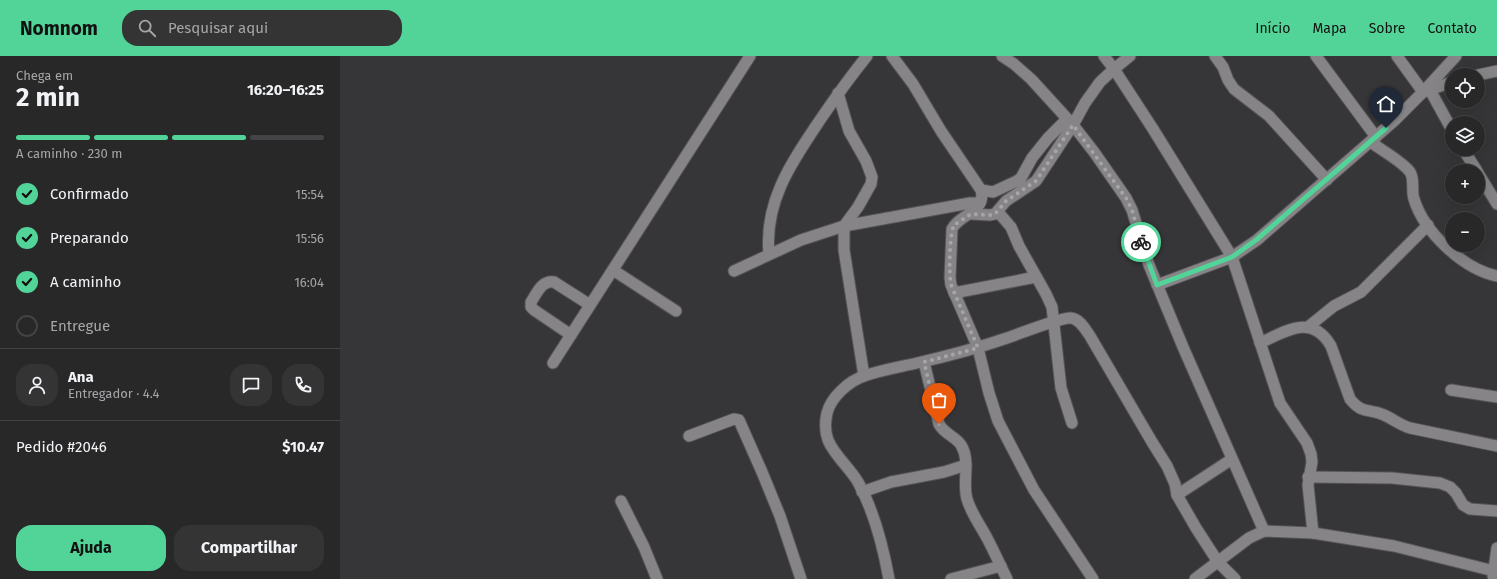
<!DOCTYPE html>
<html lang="pt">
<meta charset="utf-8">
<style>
:root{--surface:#282829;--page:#343435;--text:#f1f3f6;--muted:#a5a6a8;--line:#444446;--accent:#52d397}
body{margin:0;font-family:"Fira Sans",sans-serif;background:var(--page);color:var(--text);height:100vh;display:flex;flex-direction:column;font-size:15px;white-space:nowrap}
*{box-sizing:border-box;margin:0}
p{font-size:13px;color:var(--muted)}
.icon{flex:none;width:22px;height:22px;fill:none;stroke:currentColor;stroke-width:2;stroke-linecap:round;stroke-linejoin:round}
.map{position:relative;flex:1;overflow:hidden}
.details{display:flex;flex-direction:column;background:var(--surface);width:340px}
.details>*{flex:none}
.controls{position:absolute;left:1105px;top:12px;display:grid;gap:8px}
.controls a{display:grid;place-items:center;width:40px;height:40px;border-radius:50%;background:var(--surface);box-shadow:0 4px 16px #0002,0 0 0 1px var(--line);font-size:20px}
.pin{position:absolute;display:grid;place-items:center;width:34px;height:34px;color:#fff;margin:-41px -17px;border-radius:50% 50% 50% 0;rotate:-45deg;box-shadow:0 0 4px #0007}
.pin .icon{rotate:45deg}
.courier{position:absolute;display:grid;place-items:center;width:40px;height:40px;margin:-20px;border:3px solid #52d397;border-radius:50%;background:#fff;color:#222;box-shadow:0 1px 5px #0007}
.headline em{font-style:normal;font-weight:700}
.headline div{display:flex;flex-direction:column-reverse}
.headline{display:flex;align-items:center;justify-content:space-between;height:68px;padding:0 16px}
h1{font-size:26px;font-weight:700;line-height:30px}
.bar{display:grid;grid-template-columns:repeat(4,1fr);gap:6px 4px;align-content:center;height:48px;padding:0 16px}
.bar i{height:5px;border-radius:3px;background:var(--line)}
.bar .on{background:var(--accent)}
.bar p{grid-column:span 4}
.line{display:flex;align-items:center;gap:10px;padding:0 16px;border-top:1px solid var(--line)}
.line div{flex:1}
.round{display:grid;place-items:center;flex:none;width:42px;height:42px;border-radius:16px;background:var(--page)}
ol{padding:0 16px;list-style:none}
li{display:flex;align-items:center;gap:12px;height:44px}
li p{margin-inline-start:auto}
li .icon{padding:4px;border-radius:50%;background:var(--accent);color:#111;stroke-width:4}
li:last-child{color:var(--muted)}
li i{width:22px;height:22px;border:2px solid var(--line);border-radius:50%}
.action{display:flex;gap:8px;margin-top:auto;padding:8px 16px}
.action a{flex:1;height:46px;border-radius:16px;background:var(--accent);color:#111;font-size:16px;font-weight:700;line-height:46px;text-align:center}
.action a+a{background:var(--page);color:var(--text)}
header{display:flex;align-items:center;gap:24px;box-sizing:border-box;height:56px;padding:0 20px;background:var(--accent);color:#111}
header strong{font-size:19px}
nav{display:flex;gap:22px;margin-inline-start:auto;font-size:14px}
.search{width:280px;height:36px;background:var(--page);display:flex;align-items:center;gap:10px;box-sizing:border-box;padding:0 14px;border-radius:16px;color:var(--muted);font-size:15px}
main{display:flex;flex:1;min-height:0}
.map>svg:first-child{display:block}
</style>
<header>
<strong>Nomnom</strong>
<div class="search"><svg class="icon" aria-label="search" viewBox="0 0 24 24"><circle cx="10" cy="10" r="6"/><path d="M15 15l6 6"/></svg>Pesquisar aqui</div>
<nav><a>Início</a><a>Mapa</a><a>Sobre</a><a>Contato</a></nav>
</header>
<main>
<section class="details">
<div class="headline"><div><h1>2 min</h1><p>Chega em</p></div><em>16:20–16:25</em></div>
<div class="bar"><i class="on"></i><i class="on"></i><i class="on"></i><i></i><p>A caminho · 230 m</p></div>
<ol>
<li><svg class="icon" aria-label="check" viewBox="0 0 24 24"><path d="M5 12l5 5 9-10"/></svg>Confirmado<p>15:54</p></li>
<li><svg class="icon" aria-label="check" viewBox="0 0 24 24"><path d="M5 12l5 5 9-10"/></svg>Preparando<p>15:56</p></li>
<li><svg class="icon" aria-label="check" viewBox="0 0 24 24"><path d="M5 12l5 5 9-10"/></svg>A caminho<p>16:04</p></li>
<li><i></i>Entregue</li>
</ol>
<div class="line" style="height:72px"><a class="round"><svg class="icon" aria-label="person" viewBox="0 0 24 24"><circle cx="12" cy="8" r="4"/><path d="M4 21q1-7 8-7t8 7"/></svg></a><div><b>Ana</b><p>Entregador · 4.4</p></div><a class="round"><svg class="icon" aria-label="chat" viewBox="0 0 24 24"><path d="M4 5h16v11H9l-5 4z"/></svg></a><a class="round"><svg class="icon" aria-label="phone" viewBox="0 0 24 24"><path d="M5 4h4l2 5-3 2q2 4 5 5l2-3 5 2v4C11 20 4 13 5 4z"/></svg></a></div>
<div class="line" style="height:52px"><div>Pedido #2046</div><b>$10.47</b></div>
<div class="action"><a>Ajuda</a><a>Compartilhar</a></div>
</section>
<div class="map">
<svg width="1157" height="523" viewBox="0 0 1157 523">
<rect width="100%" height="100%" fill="#363537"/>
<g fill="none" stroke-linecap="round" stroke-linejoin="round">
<g stroke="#555355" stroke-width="13">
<g id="minor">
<path d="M552 0 573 28 601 75 641 134C647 156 619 158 612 173L610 222 611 229 638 292 649 337 658 365 694 434 753 523"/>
<path d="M662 0 674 8 691 23 733 69 754 96 786 142 792 154 809 209 843 291 924 475"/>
<path d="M764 0 774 13 813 73 892 201 940 347 967 387 971 398 972 406 968 429 973 477"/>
<path d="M875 0 883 11 888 24 894 33 929 60 987 124"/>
<path d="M976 0 1036 81"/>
<path d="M1057 0 1083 36 1112 26"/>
<path d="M1138 19 1157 15"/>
<path d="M1090 34 1112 74"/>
<path d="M498 37 509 75 526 105 532 121 531 128 518 151 504 170V194L524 320"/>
<path d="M1031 86C1042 95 1062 105 1070 116 1075 123 1071 135 1074 143 1084 176 1123 213 1157 220"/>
<path d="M1123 93 1137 115"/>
<path d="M1138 117 1157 148"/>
<path d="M641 134 653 136 677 125 681 122 692 102 708 82 727 63"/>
<path d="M658 156 671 171 679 190 706 238 712 251 721 332 732 367"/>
<path d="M631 158 650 159 655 158 666 145 696 125 733 69 745 47 760 26 774 13 790 0"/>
<path d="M429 198C424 145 452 106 480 64 495 42 510 21 527 0"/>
<path d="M273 214 336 255"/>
<path d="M394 215 461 184 504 170 630 147H640"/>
<path d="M817 229 892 201 917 184 1055 64 1083 36 1116 0"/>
<path d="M614 237 696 221"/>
<path d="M968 271 994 250 1021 236 1088 169"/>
<path d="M231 279 194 254 191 251V246C197 237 202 224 214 226L250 249"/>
<path d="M920 287C946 275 972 257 991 290L1010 343C1023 359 1029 352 1044 359 1053 363 1060 369 1070 372L1157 390"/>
<path d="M584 306 599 368C604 378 615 380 621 389 631 405 622 426 627 443 631 457 640 469 647 482 654 495 660 509 667 523"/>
<path d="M213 307 410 0"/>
<path d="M1111 334 1157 341"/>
<path d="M349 380 394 363 399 364 422 416 440 460 461 523"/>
<path d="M968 421 1052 422 1100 427 1110 431 1116 437 1123 449 1130 453 1157 455"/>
<path d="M522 436 551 426 604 416 626 409"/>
<path d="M837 439 892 403"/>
<path d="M281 445 304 491 317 523"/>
<path d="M1153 520 1157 492"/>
<path d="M549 523C543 490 534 455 518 426 509 411 494 399 488 384 485 376 485 366 487 357 491 341 509 325 524 320 541 314 560 311 577 307 608 300 638 292 667 282 679 278 721 261 731 262 740 263 745 273 750 280L812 386 827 410 835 428 837 439 856 472 878 506 895 523"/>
<path d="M611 523 661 510"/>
<path d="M855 523 909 482 924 475 973 477 1054 490 1154 515 1157 517"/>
</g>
</g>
<use href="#minor" stroke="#868486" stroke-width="11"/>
</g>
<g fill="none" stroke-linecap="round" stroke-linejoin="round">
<path stroke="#a6a5a7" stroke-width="4" stroke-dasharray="0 7.2" d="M599 368 584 306 638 292 611 229C609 217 609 180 614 169L631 158 650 159 655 158 666 145 696 125 733 69 786 142 792 154 801 186"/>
<path stroke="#52d397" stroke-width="5" d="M801 186 817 229 892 201 916 184 1046 72"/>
</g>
</svg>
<div class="controls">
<a><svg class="icon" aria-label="locate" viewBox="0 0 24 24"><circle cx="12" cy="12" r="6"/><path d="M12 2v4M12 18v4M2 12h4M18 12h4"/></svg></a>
<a><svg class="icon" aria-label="layers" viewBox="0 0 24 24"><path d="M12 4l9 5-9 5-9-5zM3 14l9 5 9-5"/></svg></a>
<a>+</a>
<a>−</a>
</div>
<div class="pin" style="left:599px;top:368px;background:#ea580c"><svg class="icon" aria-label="bag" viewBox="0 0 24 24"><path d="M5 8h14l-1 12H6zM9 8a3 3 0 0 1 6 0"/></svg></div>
<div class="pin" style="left:1046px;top:72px;background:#1f2937"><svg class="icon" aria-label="home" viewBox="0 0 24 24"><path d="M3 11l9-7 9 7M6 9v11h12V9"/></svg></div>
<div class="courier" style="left:801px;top:186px"><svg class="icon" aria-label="bike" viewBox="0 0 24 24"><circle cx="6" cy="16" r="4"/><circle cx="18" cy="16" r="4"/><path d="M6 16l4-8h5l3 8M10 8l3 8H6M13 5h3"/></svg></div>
</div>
</main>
